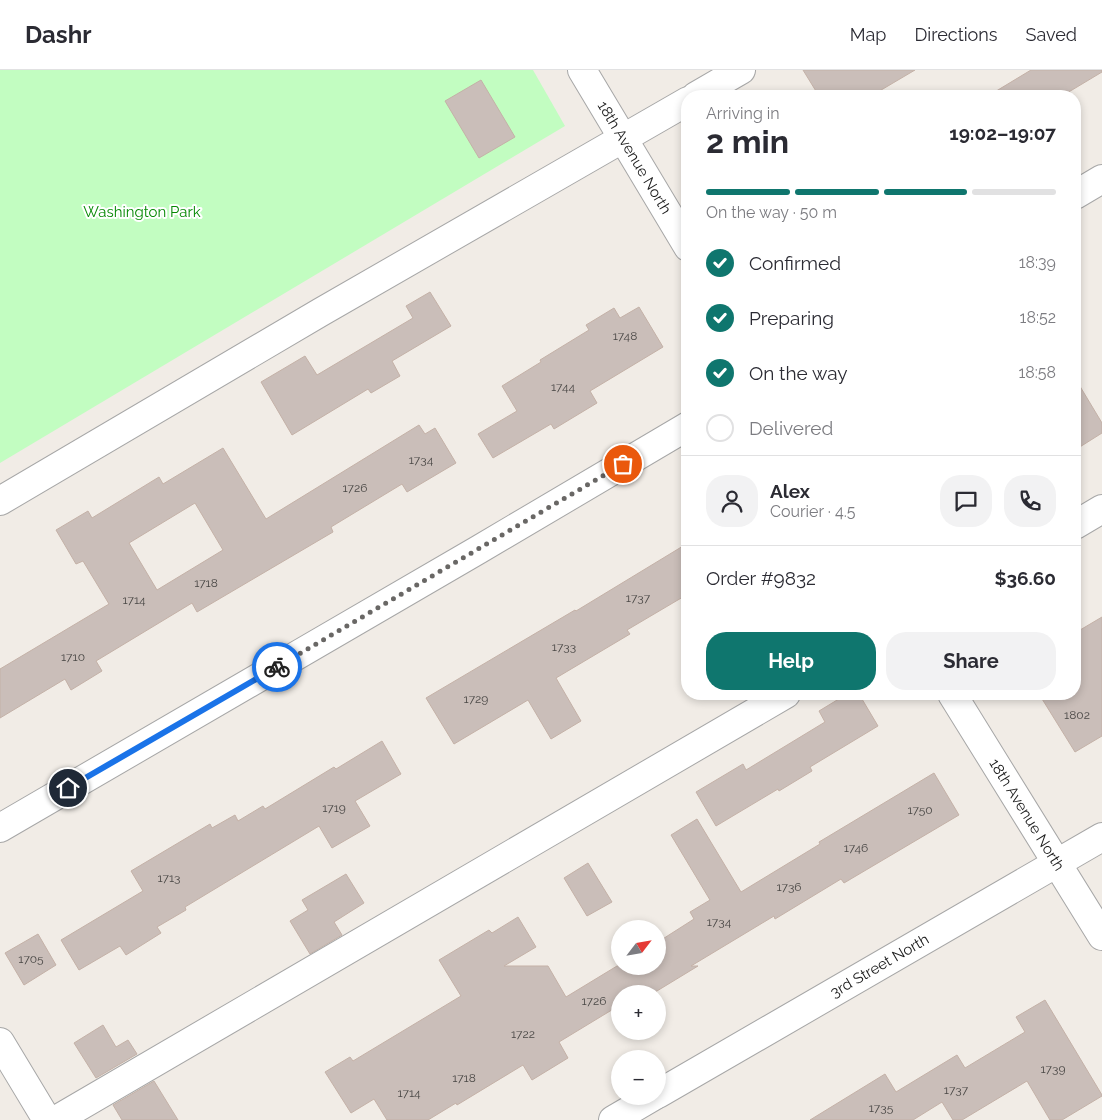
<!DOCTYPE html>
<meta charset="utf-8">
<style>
:root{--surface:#fff;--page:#f2f2f3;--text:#2b2b33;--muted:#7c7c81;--line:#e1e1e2;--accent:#0f766e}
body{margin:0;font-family:Raleway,sans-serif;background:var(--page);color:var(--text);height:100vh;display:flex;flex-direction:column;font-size:19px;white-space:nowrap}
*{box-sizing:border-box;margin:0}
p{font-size:16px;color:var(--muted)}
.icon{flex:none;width:28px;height:28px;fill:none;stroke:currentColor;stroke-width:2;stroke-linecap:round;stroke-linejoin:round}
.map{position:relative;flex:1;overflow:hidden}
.sheet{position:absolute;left:681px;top:20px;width:400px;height:610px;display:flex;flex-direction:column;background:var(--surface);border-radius:20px;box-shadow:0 2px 8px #0003}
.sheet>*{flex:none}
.needle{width:32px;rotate:59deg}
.controls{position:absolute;left:611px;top:850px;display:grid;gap:10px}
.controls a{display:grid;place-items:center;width:55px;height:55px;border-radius:50%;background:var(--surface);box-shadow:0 2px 8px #0003;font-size:25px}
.pin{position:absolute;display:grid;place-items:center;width:42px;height:42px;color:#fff;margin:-21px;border:2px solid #fff;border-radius:50%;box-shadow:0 1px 5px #0007}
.courier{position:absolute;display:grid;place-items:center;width:50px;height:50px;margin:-25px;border:4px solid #1a73e8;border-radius:50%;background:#fff;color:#222;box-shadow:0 1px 6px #0007}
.overview em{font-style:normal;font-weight:700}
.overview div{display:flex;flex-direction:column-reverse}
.overview{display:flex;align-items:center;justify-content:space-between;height:85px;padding:0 25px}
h1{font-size:32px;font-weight:700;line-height:38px}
.bar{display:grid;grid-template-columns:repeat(4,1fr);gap:8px 5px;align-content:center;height:60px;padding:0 25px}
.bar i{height:6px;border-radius:4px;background:var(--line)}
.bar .selected{background:var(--accent)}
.bar p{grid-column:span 4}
.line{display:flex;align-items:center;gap:12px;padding:0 25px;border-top:1px solid var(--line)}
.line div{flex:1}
.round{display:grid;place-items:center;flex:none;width:52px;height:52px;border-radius:20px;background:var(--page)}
ol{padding:0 25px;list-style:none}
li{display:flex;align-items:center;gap:15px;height:55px}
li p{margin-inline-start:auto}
li .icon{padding:5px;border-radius:50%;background:var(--accent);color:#fff;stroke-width:4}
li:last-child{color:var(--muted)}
li i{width:28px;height:28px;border:2px solid var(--line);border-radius:50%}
.cta{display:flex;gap:10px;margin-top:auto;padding:10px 25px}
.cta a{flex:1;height:58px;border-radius:20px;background:var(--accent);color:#fff;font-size:20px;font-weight:700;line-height:58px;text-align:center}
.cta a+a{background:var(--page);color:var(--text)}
header{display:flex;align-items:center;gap:30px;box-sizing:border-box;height:70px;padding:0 25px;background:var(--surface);border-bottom:1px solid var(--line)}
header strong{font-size:24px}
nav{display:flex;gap:28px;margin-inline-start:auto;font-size:18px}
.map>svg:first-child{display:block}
</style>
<header>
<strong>Dashr</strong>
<nav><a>Map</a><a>Directions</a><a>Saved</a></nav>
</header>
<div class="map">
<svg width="1102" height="1050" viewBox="0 0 1102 1050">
<rect width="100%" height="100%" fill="#f1ece6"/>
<path fill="#c2fdc1" d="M0 0H533L565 56 0 393Z"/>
<g fill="#cabeb9" stroke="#c4b1a7" fill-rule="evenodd">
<path d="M803 0H915L871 26H819Z"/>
<path d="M1031 0H1102V2L1062 26H988Z"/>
<path d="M481 10 515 67 479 88 445 31Z"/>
<path d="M430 222 451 256 392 291 400 306 371 323 368 319 292 365 261 312 305 286 317 305 413 248 406 236Z"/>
<path d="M639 237 663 277 590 321 597 333 554 359 551 354 493 388 478 364 517 341 502 316 541 292 540 290 589 260 586 255 614 238 620 248Z"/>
<path d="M1075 308 1102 353V363L1075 380Z"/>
<path d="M419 355 425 364 435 358 456 393 407 422 402 414 331 457 333 462 197 542 192 533 96 591 102 601 71 620 65 609 0 648V599L109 534 83 491 76 494 56 460 88 441 92 448 159 407 163 414 223 378 266 449ZM195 433 223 480 157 520 129 473Z"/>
<path d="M688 473V524L627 560 630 564 556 608 581 651 551 669 528 630 454 674 426 628 575 540 576 541Z"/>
<path d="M1102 547V666L1075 682 1039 624H1075V563Z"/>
<path d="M847 624H859L878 656 810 697 812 701 779 721 778 719 716 756 696 722 743 694 746 700 825 652 819 641Z"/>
<path d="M382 671 401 704 355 731 370 756 332 778 319 756 185 837 186 840 157 857 161 863 126 885 120 876 79 900 61 870 143 821 131 801 210 754 212 758 235 745 238 751 263 736 265 739 334 697 336 699Z"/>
<path d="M934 703 959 745 844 813 841 809 775 849 774 846 691 896H698L652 924H620V935L559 972 568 988 532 1010 523 995 457 1035 456 1033 428 1050H387L374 1029 351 1043 325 1002 350 987 353 991 461 926 439 890 489 860 492 863 518 847 536 877 504 896H548L566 927 617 896H658V872L694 849 690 842 710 830 671 765 697 749 741 822 820 774 819 772Z"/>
<path d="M588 793 612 832 587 846 564 808Z"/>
<path d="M346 804 364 833 334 852 342 865 310 884 290 851 308 840 302 830Z"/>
<path d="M38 864 56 895 24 915 5 883Z"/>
<path d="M1045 930 1102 1025V1026L1062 1050H1050L1027 1011 962 1050H953L942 1032 913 1050H810L885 1004 896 1022 957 985 965 998 1025 962 1016 947Z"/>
<path d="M103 955 116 977 128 970 137 984 96 1008 74 973Z"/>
<path d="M154 1011 178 1050H122L113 1035Z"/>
</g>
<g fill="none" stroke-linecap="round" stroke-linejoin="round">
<g stroke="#a7a7a7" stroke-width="30">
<g id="minor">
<path id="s1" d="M582 0 688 177"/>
<path d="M696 26 741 0"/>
<path d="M1075 125 1102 109"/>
<path d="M0 431 321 242 688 31"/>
<path d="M1075 455 1102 439"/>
<path id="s2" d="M952 624 1102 866"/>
<path d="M0 758 478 480 688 356"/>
<path d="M0 972 47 1050"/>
<path id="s3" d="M658 1024 1102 767"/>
<path d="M56 1050 786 624"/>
<path d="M613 1050 654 1026"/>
</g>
</g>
<use href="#minor" stroke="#fff" stroke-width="28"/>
</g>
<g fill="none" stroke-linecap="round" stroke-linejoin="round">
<path stroke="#696765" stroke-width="5" stroke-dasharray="0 9" d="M277 597 623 394"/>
<path stroke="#1a73e8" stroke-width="6" d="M68 718 277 597"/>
</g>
<g text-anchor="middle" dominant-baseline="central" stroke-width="4" stroke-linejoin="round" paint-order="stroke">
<g font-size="12" fill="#4a4846">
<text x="625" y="266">1748</text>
<text x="563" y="317">1744</text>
<text x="421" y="390">1734</text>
<text x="355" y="418">1726</text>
<text x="206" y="513">1718</text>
<text x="638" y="528">1737</text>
<text x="134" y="530">1714</text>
<text x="564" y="577">1733</text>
<text x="73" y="587">1710</text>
<text x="476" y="629">1729</text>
<text x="1077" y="645">1802</text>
<text x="334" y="738">1719</text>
<text x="920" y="740">1750</text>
<text x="856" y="778">1746</text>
<text x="169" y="808">1713</text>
<text x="789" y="817">1736</text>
<text x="719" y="852">1734</text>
<text x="31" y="889">1705</text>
<text x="594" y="931">1726</text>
<text x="523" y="964">1722</text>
<text x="1053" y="999">1739</text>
<text x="464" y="1008">1718</text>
<text x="956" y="1020">1737</text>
<text x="409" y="1023">1714</text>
<text x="881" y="1038">1735</text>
</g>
<g font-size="15" fill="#202020" stroke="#fff">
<text stroke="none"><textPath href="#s1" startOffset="102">18th Avenue North</textPath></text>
<text stroke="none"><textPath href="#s2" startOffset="142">18th Avenue North</textPath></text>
<text stroke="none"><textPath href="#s3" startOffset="256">3rd Street North</textPath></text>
</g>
<g font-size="15" fill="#068904" stroke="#fff">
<text x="142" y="142">Washington Park</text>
</g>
</g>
</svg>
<div class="controls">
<a><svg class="needle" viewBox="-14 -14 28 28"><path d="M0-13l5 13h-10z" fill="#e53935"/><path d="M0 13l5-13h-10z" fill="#7c7c81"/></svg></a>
<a>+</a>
<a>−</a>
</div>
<div class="pin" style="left:623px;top:394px;background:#ea580c"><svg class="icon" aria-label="bag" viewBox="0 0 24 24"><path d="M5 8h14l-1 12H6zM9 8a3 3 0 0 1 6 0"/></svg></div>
<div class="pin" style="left:68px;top:718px;background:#1f2937"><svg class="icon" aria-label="home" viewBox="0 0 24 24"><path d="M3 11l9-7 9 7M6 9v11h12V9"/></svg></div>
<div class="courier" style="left:277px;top:597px"><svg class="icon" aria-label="bike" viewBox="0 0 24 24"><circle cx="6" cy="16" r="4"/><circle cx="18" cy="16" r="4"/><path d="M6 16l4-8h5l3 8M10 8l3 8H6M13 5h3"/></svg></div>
<section class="sheet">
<div class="overview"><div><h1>2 min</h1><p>Arriving in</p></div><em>19:02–19:07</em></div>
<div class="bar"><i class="selected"></i><i class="selected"></i><i class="selected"></i><i></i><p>On the way · 50 m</p></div>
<ol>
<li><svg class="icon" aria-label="check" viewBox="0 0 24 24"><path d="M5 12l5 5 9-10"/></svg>Confirmed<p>18:39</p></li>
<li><svg class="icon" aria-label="check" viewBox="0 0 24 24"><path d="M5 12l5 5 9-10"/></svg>Preparing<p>18:52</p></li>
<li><svg class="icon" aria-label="check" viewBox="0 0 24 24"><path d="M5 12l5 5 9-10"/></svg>On the way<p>18:58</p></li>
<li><i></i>Delivered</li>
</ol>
<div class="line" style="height:90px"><a class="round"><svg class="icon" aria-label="person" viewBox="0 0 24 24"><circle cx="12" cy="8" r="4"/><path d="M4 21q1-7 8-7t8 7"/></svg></a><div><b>Alex</b><p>Courier · 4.5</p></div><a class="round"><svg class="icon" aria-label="chat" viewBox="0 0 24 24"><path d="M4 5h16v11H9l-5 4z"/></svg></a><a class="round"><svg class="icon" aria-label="phone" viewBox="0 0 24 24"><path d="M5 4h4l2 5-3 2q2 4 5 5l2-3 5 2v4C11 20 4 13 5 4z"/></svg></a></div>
<div class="line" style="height:65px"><div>Order #9832</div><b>$36.60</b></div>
<div class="cta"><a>Help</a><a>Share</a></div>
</section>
</div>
